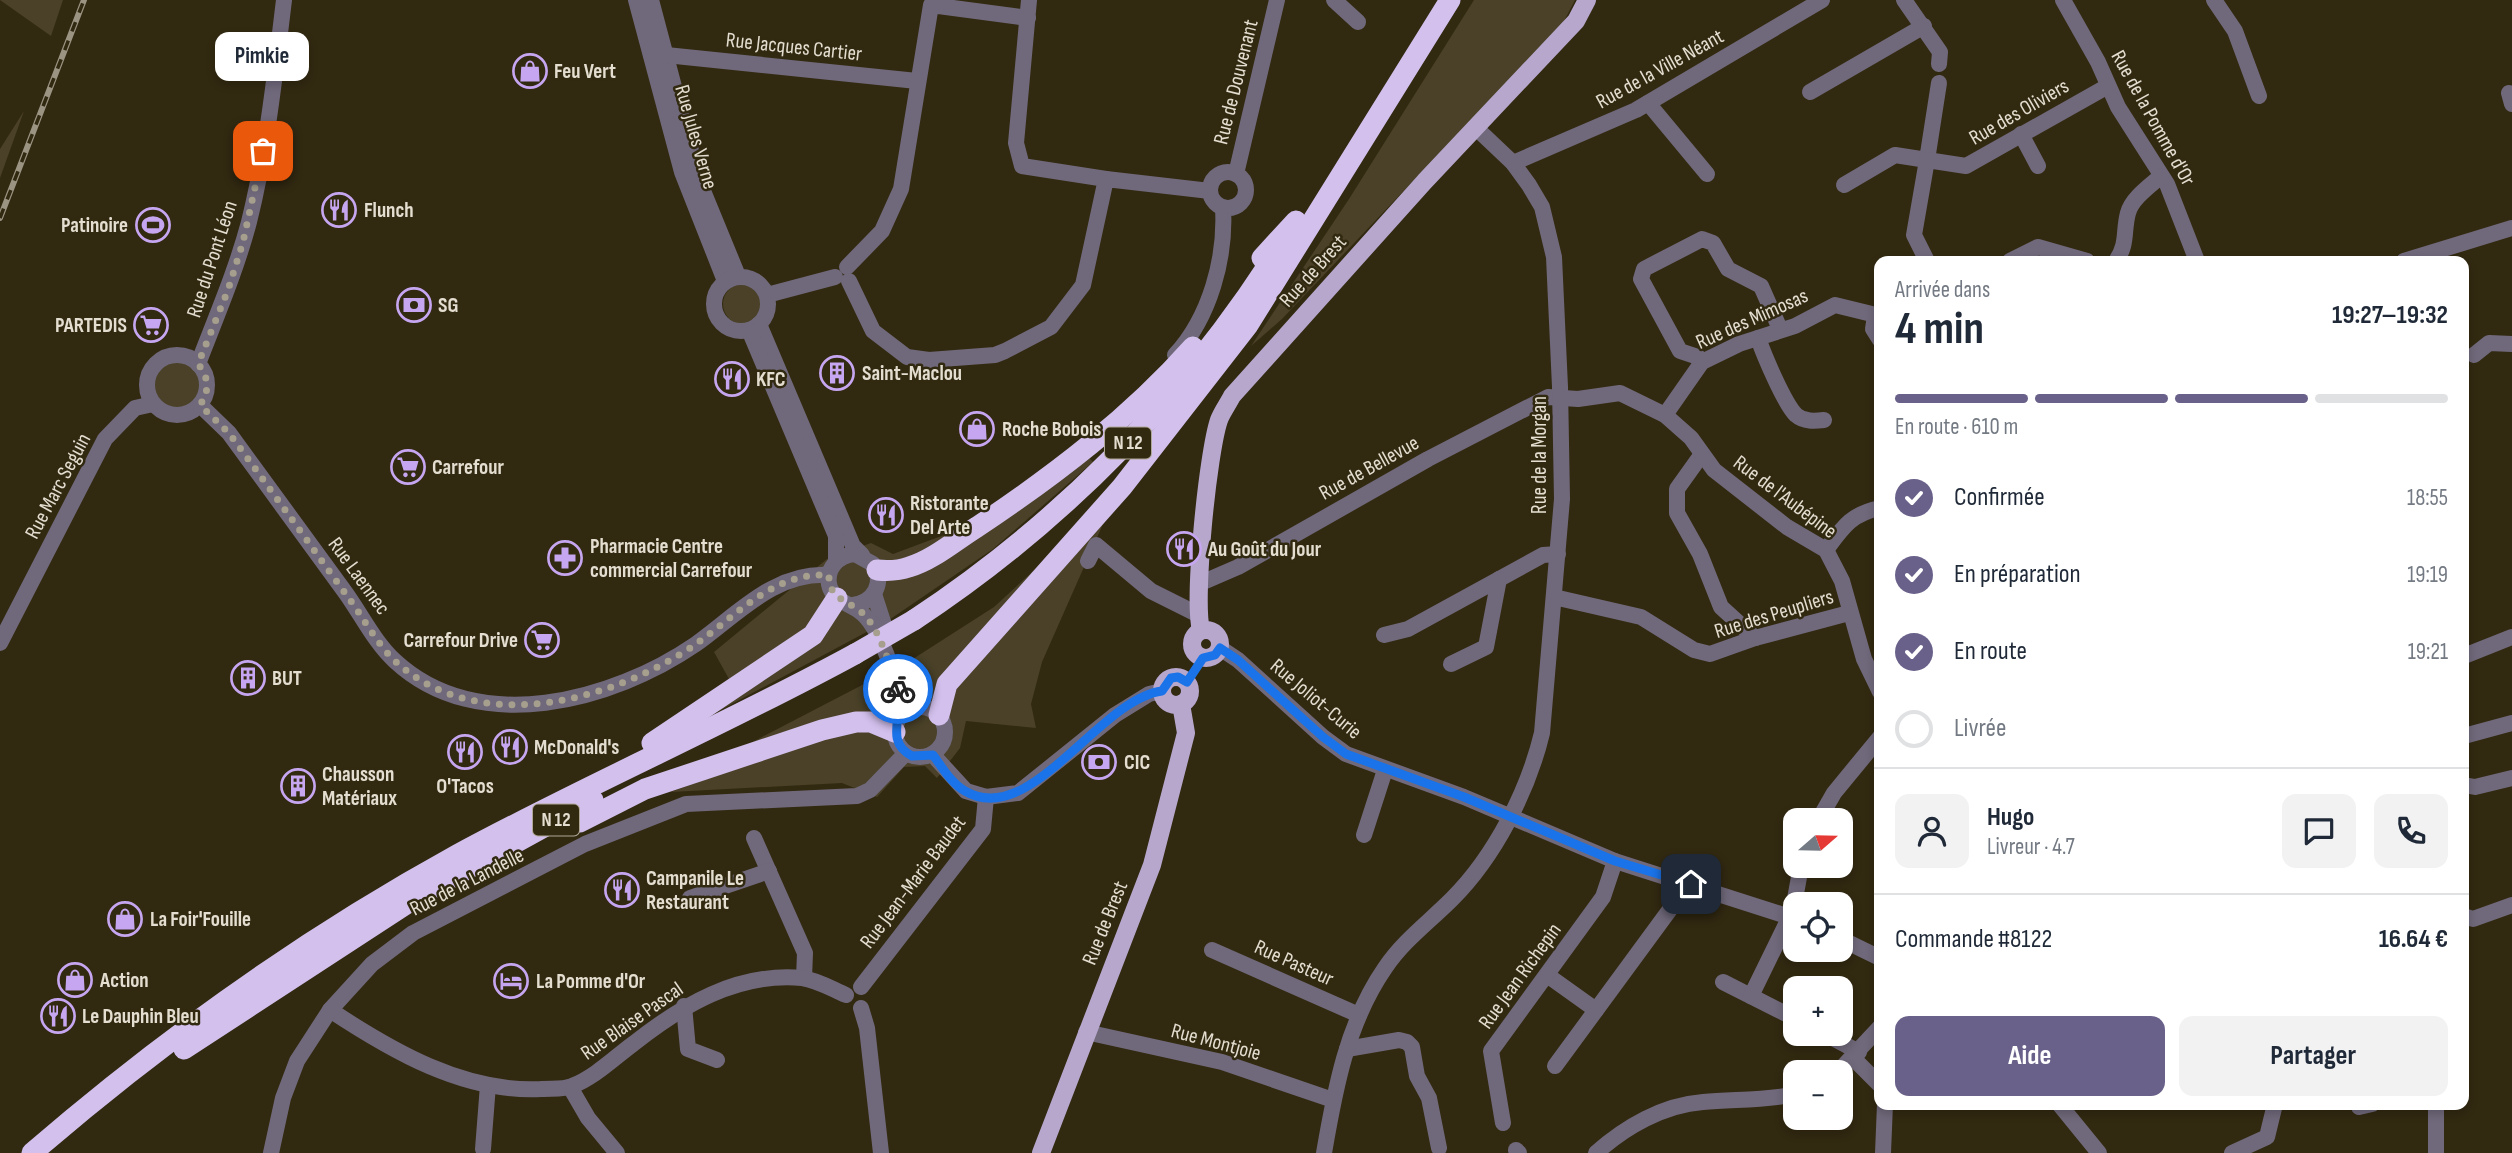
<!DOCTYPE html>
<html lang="fr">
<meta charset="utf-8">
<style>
:root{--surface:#fff;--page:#f2f2f3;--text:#1f2937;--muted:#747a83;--line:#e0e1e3;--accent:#6a618a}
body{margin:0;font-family:"Sofia Sans Condensed",sans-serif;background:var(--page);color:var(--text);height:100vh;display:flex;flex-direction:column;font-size:26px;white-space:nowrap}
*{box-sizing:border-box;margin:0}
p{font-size:23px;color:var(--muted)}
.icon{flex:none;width:38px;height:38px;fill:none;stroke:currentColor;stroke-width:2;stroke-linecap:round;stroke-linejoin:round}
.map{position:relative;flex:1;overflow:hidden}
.panel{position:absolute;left:1874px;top:256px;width:595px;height:854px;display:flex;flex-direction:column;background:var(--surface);border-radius:14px;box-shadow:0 4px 10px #0003}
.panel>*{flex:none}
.needle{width:46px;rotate:70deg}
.tools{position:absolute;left:1783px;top:808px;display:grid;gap:14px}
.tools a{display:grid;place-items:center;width:70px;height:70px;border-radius:14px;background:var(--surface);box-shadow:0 4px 10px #0003;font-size:35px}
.pin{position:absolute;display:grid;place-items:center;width:60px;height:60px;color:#fff;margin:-30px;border-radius:14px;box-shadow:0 4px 10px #0006}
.courier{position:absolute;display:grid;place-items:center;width:70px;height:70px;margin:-35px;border:5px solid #1a73e8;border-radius:50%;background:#fff;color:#222;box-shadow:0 2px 9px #0007}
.bubble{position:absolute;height:49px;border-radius:14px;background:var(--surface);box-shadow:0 4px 10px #0003;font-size:23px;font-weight:700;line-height:49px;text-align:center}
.headline em{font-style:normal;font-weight:700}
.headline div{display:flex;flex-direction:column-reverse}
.headline{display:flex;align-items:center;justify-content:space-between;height:119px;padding:0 21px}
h1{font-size:46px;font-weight:700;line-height:52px}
.bar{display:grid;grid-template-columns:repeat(4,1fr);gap:10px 7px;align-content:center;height:84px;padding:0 21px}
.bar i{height:9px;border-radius:5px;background:var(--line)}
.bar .current{background:var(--accent)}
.bar p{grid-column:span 4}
.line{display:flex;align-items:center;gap:18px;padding:0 21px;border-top:2px solid var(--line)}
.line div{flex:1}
.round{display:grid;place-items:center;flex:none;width:74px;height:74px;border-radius:14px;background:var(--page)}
ol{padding:0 21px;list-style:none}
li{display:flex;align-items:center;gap:21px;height:77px}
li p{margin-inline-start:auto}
li .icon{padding:7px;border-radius:50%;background:var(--accent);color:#fff;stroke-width:4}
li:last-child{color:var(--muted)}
li i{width:38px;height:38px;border:4px solid var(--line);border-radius:50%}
.button{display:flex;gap:14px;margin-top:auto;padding:14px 21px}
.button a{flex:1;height:80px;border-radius:14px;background:var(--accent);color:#fff;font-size:28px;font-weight:700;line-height:80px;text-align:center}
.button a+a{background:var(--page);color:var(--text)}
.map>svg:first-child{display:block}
</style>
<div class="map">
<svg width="2512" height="1153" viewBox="0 0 2512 1153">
<rect width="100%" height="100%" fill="#322911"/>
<g fill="#4a4128">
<path d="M0 0H63L51 36Z"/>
<path d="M1474 0H1575L1563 23 1282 319 1251 346 1349 199Z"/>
<path d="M24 111 0 178V149Z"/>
<circle cx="743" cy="304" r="20"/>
<circle cx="177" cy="385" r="25"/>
<path d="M1075 444 1093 462 993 549 889 620 715 713 729 679 714 652 827 559 871 543 893 554 952 532 1024 484Z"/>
<path d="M1103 524 1042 662 1031 704 1036 728 966 721 960 748 937 778 925 766 904 767 877 797 842 783 671 792 734 769 735 751 916 657 994 607 1045 560Z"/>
</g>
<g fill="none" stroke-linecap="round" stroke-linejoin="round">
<g stroke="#70697b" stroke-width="16">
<path d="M636 0 682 172 725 281"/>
<path d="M651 0 699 181 738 276"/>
<path d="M1029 0 1016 143 1022 166 1106 179"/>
<path d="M1334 0 1358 22"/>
<path d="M1904 0 1940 52 1939 64"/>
<path d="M2063 0 2098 62 2118 107 2167 184 2197 261"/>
<path d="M2214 0 2235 31 2259 96"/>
<path d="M666 55 917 81"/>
<path d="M1810 92 1924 26"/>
<path d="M2509 93 2512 104"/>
<path d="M1648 103 1707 174"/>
<path d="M2021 134 2038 166"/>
<path d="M1513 163 1636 110 1822 0"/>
<circle cx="1228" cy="190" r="18"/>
<path d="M1236 174 1277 0"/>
<path d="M1844 185 1895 155 1927 160 1939 83"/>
<path d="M1927 261 1914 235 1927 160 1966 166 2108 86"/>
<path d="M2010 261 2038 247 2087 261"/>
<path d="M2116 261C2128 244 2123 231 2128 213 2132 198 2150 186 2161 176"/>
<path d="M2404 261 2512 228"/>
<path d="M847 267 882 231 901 189 931 5 1028 18"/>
<circle cx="741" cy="304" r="27"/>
<path d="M849 281 873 331 907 357 929 360 995 355 1005 351 1051 327 1083 285 1106 179 1210 191"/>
<path d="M767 295 835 277"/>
<path d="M1875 316 1873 329 1880 340"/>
<path d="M759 324 853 546 862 555"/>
<path d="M749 330 836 536V561"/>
<path d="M1758 338C1764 355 1784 403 1796 415 1804 422 1815 421 1824 420"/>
<circle cx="177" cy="385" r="30"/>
<path d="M1175 355C1210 317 1226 258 1223 208"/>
<path d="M2474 355 2489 343 2512 344"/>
<path d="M1702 362 1698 357 1680 351 1641 279 1644 269 1702 239 1713 243 1728 269 1761 286 1780 329"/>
<path d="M198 364C216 317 236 271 249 222 267 150 275 74 284 0"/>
<path d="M200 405 229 433C268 486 306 539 345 592 361 614 375 643 395 661 478 738 613 701 696 644 738 614 774 572 829 575"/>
<path d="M1665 415 1702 362 1739 344 1795 326 1835 305 1880 316"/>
<path d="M1702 454 1677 489V513L1700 554 1721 607 1755 638"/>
<path d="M1826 550C1843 527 1851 514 1880 508"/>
<path d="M1088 561 1096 545 1151 591 1199 615"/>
<path d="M1201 583 1238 567 1428 459 1548 397 1578 399 1620 393 1665 415 1691 438 1714 470 1787 527 1826 550 1842 581 1864 659 1880 692"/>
<path d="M874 594 888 637"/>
<path d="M1554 597 1641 617 1694 650 1710 654 1755 638 1849 613"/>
<path d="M853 605C874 602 885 583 873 564L855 554C838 555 824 570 830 588 836 603 853 604 863 614 882 632 902 691 901 716"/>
<path d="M1384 635 1408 629 1543 555 1558 554"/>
<path d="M0 643 105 439 135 408 153 404"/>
<path d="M1220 648 1238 660 1323 737 1346 754 1464 797 1615 861 1796 919"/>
<path d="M2464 656 2512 637"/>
<path d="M1451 664 1486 647 1499 579"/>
<path d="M901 671 909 689 924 707"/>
<circle cx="920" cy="732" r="25"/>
<path d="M2464 736 2512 723"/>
<path d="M933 755 966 791 986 797 1018 793 1115 715 1149 694 1162 691"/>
<path d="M2464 785 2475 787 2512 778"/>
<path d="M1818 821 1834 793 1880 737"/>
<path d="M1364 835 1385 770"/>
<path d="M754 838 805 953 804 978"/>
<path d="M690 898 769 871"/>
<path d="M2464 916 2473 919 2512 905"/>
<path d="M1841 939 1880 958"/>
<path d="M1212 950 1359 1015"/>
<path d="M1547 975 1596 1010"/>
<path d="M1723 982 1796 1019"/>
<path d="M861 987 983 829 986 797"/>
<path d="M1751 996 1793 910 1801 866"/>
<path d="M684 1006 688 1049 717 1060"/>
<path d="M861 1008 867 1028 881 1153"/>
<path d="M330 1010C392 1051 464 1093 541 1089 551 1088 563 1090 572 1086 595 1077 614 1058 633 1044 681 1006 737 972 802 978 817 980 832 989 846 995"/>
<path d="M1086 1032 1222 1062 1333 1100"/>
<path d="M1825 1034 1859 1052"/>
<path d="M1347 1049 1399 1040 1407 1042 1412 1047 1417 1076 1429 1098 1439 1148"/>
<path d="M1853 1058 1880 1085"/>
<path d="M1555 1066 1671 908"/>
<path d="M1837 1073 1880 1027"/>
<path d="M570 1087 588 1118 617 1153"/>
<path d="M2059 1104 2099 1153"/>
<path d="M2436 1104V1153"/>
<path d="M2359 1107 2372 1104"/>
<path d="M1503 1123 1491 1051 1603 897 1615 861"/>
<path d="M483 1149 488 1085"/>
<path d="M1516 1150 1519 1153"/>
<path d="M271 1153 283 1098 297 1061 330 1010 372 964 413 933 585 844 686 804 857 796 870 790 906 753"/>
<path d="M1324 1153C1335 1089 1347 1023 1385 968 1403 941 1429 922 1452 899 1495 856 1528 791 1542 733L1562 499 1560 387 1554 257 1542 207 1529 185 1513 163 1475 127"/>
<path d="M1596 1153C1625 1127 1663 1105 1703 1102 1734 1099 1765 1101 1796 1094"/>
<path d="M1883 1153 1885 1104"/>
<path d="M2232 1153 2267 1137 2275 1104"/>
</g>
<g stroke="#b7a7cd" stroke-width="18">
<circle cx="1206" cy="644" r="14"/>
<path d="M1201 630C1193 599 1208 452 1219 420 1222 412 1228 404 1232 396L1425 181 1576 21 1587 0"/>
<circle cx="1176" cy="691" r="14"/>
<path d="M1041 1153 1152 865 1186 733 1181 704"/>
</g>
<g stroke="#d3c0ed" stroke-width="21">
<path d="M1262 258 1296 221"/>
<path d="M877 570C888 571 898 571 909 567 933 560 956 540 977 527 1055 475 1131 417 1193 347"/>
<path d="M914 620C1061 523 1183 399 1278 250"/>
<path d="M939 715 947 684 1122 487 1248 325 1450 0"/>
<path d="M652 743 813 635 837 598"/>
<path d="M580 822 645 789 822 730 856 722H871L895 732"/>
<path d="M184 1049 420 895 593 800"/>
<path d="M32 1153C163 1040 306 938 457 855 588 784 725 725 855 654"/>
</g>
<g stroke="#9b9482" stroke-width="6">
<path id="rail" d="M0 218 84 0"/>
</g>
<use href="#rail" stroke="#322911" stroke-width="3.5" stroke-dasharray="10" stroke-linecap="butt"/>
<path stroke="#d3c0ed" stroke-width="21" d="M855 654 914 620"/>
</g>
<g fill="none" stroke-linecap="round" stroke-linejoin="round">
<path stroke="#a69f8d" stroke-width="7" stroke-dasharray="0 12.6" d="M263 151 243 242 228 290 198 364C209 378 210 390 200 405L229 433C269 487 308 542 348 597 363 617 377 644 395 661 478 738 613 701 696 644 738 614 774 572 829 575 828 602 853 600 867 618 882 636 890 667 898 689"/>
<path stroke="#1a73e8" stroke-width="9" d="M898 689C905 714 883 741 912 756L933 755C942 767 951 783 965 791 1030 830 1099 699 1162 691L1171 678 1178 677 1187 682 1203 658 1215 655 1220 648 1238 660 1323 737 1346 754 1464 797 1615 861 1691 884"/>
</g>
<defs>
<g id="shop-ring" transform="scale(1.75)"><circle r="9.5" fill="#322911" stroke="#c6a6f0" stroke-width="1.5"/><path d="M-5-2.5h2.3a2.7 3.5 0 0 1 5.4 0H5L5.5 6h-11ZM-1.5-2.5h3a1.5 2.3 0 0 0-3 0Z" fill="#c6a6f0"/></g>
<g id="restaurant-ring" transform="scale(1.75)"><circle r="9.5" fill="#322911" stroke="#c6a6f0" stroke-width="1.5"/><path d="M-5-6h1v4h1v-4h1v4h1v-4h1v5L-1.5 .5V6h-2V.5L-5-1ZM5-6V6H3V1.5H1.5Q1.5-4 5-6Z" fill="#c6a6f0"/></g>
<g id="stadium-ring" transform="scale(1.75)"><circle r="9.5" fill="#322911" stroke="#c6a6f0" stroke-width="1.5"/><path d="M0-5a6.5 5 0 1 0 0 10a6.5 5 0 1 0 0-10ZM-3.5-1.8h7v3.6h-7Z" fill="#c6a6f0"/></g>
<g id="bank-ring" transform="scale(1.75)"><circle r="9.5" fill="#322911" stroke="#c6a6f0" stroke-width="1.5"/><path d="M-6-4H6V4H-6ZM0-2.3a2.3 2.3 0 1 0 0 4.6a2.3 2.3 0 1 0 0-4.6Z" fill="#c6a6f0"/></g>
<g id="supermarket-ring" transform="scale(1.75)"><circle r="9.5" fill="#322911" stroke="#c6a6f0" stroke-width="1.5"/><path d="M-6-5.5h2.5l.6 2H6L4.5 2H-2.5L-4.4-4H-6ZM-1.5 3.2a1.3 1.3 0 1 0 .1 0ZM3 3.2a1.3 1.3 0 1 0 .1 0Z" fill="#c6a6f0"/></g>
<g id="building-ring" transform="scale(1.75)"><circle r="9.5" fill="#322911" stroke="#c6a6f0" stroke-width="1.5"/><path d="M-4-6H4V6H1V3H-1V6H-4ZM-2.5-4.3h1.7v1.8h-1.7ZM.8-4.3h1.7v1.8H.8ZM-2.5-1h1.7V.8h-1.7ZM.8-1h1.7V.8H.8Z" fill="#c6a6f0"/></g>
<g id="pharmacy-ring" transform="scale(1.75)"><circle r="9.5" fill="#322911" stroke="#c6a6f0" stroke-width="1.5"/><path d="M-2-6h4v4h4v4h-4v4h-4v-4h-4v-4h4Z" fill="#c6a6f0"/></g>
<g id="hotel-ring" transform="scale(1.75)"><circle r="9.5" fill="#322911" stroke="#c6a6f0" stroke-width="1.5"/><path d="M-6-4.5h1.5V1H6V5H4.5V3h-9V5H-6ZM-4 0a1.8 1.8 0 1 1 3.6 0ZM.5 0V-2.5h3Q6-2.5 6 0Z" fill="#c6a6f0"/></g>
</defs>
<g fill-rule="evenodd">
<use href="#shop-ring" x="530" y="71"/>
<use href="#restaurant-ring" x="339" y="210"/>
<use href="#stadium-ring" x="153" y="225"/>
<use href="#bank-ring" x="414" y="305"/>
<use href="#supermarket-ring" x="151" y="325"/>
<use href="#building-ring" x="837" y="373"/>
<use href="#restaurant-ring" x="732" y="379"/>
<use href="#shop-ring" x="977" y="429"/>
<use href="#supermarket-ring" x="408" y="467"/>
<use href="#restaurant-ring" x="886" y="515"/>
<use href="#restaurant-ring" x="1184" y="549"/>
<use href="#pharmacy-ring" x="565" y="558"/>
<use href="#supermarket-ring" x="542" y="640"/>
<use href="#building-ring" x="248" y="678"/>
<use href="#restaurant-ring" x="510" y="747"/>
<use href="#restaurant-ring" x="465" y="752"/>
<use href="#bank-ring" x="1099" y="762"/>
<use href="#building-ring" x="298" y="786"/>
<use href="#restaurant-ring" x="622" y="890"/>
<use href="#shop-ring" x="125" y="919"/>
<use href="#shop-ring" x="75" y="980"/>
<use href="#hotel-ring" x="511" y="981"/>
<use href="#restaurant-ring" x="58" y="1016"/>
</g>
<g text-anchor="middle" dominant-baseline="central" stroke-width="5" stroke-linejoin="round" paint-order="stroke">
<g fill="#322911" stroke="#afa897" stroke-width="2">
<rect x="1105" y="427.5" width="46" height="31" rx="5"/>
<rect x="533" y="804.5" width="46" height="31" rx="5"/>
</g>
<g font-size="19" font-weight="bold" fill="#e4ded0">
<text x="1128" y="443">N 12</text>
<text x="556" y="820">N 12</text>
</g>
<g font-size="21" fill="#e4ded0" stroke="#322911">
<text transform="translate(794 47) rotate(6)">Rue Jacques Cartier</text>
<text transform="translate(1660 69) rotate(-29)">Rue de la Ville Néant</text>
<text transform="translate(1236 82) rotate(-76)">Rue de Douvenant</text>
<text transform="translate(2019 112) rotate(-30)">Rue des Oliviers</text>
<text transform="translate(2153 118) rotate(61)">Rue de la Pomme d'Or</text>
<text transform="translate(696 137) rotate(74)">Rue Jules Verne</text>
<text transform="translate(212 259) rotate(-72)">Rue du Pont Léon</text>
<text transform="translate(1313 271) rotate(-48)">Rue de Brest</text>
<text transform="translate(1752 319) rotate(-24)">Rue des Mimosas</text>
<text transform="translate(1539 455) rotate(-90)">Rue de la Morgan</text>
<text transform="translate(1369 468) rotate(-29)">Rue de Bellevue</text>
<text transform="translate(58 486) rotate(-62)">Rue Marc Seguin</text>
<text transform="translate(1785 497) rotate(37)">Rue de l'Aubépine</text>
<text transform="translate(359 576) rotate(54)">Rue Laennec</text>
<text transform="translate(1774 614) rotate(-17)">Rue des Peupliers</text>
<text transform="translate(1316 699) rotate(40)">Rue Joliot-Curie</text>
<text transform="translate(467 882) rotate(-27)">Rue de la Landelle</text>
<text transform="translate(913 882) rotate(-53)">Rue Jean-Marie Baudet</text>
<text transform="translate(1105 923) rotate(-68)">Rue de Brest</text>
<text transform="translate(1294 963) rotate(24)">Rue Pasteur</text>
<text transform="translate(1520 976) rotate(-54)">Rue Jean Richepin</text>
<text transform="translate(632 1021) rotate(-35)">Rue Blaise Pascal</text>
<text transform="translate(1216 1042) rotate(15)">Rue Montjoie</text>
</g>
<g font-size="21" font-weight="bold" fill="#e4ded0" stroke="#322911" text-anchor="start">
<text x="554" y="71">Feu Vert</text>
<text x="364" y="210">Flunch</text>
<text x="128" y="225" text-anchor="end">Patinoire</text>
<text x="438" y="305">SG</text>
<text x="127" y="325" text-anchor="end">PARTEDIS</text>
<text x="862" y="373">Saint-Maclou</text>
<text x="756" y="379">KFC</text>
<text x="1002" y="429">Roche Bobois</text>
<text x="432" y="467">Carrefour</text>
<text x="910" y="503">Ristorante<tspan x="910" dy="24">Del Arte</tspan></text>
<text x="590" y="546">Pharmacie Centre<tspan x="590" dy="24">commercial Carrefour</tspan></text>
<text x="1208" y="549">Au Goût du Jour</text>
<text x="518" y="640" text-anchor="end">Carrefour Drive</text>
<text x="272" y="678">BUT</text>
<text x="534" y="747">McDonald's</text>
<text x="1124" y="762">CIC</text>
<text x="322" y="774">Chausson<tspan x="322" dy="24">Matériaux</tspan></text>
<text x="465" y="786" text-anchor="middle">O'Tacos</text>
<text x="646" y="878">Campanile Le<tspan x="646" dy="24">Restaurant</tspan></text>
<text x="150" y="919">La Foir'Fouille</text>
<text x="100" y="980">Action</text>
<text x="536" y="981">La Pomme d'Or</text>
<text x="82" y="1016">Le Dauphin Bleu</text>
</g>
</g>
</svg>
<div class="tools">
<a><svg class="needle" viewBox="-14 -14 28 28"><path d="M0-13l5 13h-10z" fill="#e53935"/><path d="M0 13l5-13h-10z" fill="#747a83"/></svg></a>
<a><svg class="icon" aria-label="locate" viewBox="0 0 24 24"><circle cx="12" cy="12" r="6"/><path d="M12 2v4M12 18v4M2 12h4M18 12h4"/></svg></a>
<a>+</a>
<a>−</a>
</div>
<div class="pin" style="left:263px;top:151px;background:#ea580c"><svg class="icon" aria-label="bag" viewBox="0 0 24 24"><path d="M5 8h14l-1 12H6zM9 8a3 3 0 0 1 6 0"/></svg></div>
<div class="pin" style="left:1691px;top:884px;background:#1f2937"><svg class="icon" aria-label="home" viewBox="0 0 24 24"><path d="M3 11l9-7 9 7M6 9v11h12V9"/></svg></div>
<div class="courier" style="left:898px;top:689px"><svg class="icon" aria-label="bike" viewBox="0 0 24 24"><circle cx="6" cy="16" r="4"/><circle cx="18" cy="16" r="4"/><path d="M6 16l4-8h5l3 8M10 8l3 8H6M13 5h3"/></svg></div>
<div class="bubble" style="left:215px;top:32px;width:94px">Pimkie</div>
<section class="panel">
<div class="headline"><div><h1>4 min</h1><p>Arrivée dans</p></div><em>19:27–19:32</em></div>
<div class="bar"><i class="current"></i><i class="current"></i><i class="current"></i><i></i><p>En route · 610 m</p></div>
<ol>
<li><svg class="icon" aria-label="check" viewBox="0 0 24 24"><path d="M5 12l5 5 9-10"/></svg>Confirmée<p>18:55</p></li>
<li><svg class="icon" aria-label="check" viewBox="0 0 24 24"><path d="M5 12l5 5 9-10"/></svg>En préparation<p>19:19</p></li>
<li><svg class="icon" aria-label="check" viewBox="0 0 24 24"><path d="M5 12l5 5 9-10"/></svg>En route<p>19:21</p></li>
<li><i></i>Livrée</li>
</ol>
<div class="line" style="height:126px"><a class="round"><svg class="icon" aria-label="person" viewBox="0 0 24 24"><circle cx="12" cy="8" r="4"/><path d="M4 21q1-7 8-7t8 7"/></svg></a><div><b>Hugo</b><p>Livreur · 4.7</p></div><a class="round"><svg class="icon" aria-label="chat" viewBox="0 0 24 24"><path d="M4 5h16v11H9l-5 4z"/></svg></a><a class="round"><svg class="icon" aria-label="phone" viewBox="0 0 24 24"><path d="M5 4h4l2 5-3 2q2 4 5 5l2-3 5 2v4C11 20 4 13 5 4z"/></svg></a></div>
<div class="line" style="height:91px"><div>Commande #8122</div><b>16.64 €</b></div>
<div class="button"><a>Aide</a><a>Partager</a></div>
</section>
</div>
